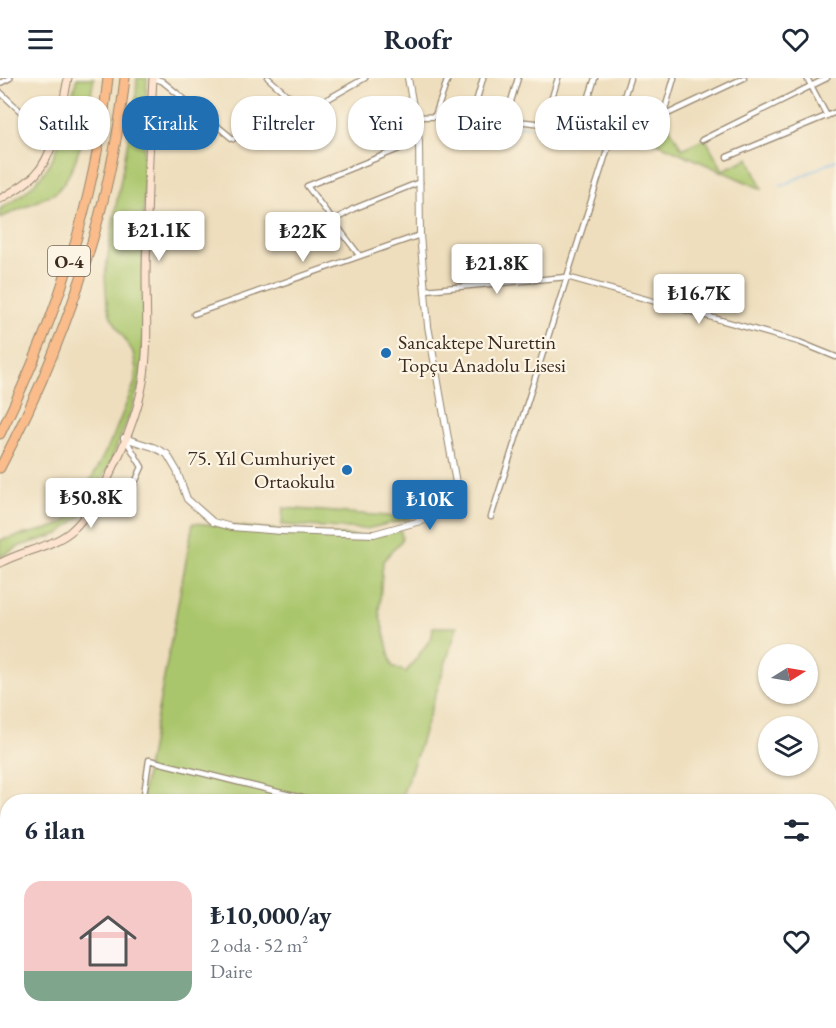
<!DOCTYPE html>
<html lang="tr">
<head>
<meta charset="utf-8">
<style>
  :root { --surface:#fff; --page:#f6f6f7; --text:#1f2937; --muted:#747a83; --accent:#1f6fb2 }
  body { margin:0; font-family:"EB Garamond",serif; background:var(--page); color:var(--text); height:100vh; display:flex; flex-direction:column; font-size:22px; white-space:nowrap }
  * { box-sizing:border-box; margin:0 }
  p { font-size:20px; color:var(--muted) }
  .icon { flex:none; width:33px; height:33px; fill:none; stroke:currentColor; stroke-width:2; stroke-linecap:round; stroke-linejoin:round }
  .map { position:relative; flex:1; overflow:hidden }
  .side { position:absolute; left:0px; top:716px; width:837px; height:236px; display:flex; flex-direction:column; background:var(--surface); border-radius:24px 24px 0 0; box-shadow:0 2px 4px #0004 }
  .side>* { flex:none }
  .guide { position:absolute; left:18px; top:18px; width:801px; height:54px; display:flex; gap:12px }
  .needle { width:39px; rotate:79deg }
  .buttons { position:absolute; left:758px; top:566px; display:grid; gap:12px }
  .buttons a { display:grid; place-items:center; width:60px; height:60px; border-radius:50%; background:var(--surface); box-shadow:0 2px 4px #0004; font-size:30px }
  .price { position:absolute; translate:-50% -51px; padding:0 14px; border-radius:6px; background:#fff; color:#222; font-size:20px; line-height:39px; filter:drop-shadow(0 2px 3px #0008) }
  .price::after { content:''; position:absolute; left:50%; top:36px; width:18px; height:14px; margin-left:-9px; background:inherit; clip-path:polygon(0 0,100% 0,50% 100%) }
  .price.selected { background:var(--accent); color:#fff }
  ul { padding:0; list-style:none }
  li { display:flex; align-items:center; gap:18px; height:150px; padding:0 24px }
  li span { display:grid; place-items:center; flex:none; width:168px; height:120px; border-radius:18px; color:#555 }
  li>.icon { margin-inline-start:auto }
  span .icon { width:72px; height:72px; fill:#fffc; stroke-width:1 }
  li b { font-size:26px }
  h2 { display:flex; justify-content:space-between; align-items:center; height:72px; padding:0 24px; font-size:26px }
  .chip { padding:0 21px; border-radius:24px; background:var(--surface); box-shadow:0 2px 4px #0004; font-size:21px; line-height:54px }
  .chip.selected { background:var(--accent); color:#fff }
  header { display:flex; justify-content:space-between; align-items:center; height:78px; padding:0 24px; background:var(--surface); font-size:27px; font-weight:700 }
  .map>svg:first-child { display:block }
  .green { fill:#aac66c; stroke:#727845; stroke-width:1.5 }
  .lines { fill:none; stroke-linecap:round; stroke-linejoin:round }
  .stream { stroke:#73b5e8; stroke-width:1.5 }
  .minor-casing { stroke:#94846e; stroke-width:7 }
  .tertiary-casing { stroke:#94846e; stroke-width:8 }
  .secondary-casing { stroke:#94846e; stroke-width:9 }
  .motorway-casing { stroke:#94846e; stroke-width:11 }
  .minor { stroke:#fff; stroke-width:4.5 }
  .tertiary { stroke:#fff; stroke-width:6 }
  .secondary { stroke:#fde4d0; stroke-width:7 }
  .motorway { stroke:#f9bc8a; stroke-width:9 }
  .poi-dot { fill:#1f6fb2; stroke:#fcf5e5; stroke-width:2 }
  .labels { text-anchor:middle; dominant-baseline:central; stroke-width:4.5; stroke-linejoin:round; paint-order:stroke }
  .shield { fill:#fcf5e5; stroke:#75675a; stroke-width:1.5 }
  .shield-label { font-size:18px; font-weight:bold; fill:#3b2a1e }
  .poi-label { font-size:20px; fill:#3b2a1e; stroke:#fcf5e5; text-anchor:start }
</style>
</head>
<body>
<header><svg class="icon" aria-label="menu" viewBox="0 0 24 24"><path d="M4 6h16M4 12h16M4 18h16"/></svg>Roofr<svg class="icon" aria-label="heart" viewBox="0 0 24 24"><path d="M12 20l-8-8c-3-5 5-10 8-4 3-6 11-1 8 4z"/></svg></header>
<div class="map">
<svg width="836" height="950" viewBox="0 0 836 950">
  <rect width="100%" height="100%" fill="#fcf5e5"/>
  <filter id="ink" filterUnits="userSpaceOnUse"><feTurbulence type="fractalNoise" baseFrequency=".0167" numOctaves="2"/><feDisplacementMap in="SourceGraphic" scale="12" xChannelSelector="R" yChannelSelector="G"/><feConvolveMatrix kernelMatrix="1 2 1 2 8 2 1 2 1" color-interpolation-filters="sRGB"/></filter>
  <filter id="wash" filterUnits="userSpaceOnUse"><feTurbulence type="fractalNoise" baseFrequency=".008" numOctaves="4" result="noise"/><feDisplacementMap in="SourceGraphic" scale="24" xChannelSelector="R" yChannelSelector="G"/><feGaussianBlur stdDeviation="1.35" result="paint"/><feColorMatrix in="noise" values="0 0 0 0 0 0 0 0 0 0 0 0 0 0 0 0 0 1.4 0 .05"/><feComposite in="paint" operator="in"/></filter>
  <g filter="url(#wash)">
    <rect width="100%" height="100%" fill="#eedebd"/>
    <path class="green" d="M77,0H94C87,35 82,90 55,115L0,140V131C60,97 60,62 77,0Z
      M137,0H147L144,74L143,272L140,303L133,328L107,392L84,435L59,456L20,468L0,479V462L48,451L62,446L74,435L113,359L135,304L136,291L133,274L111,239L107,226L105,199L111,155L136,19Z
      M666,43L682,71L705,60L723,92L749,80L762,111L639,57Z
      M283,430L413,440L366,451L282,447Z
      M193,445L365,459L401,453L402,462L383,483L379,534L392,588L406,594L432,559L433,549H457L416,679L400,723H141Z"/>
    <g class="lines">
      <path class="stream" d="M454,45L539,49L604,66
        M781,108L836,82"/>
    </g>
  </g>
  <g filter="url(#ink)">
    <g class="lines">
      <defs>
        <path id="minor" d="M153,0L162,3L233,61
          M268,0L287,17L307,29L321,25L365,0
          M807,0L827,38
          M0,5L10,0
          M0,14L52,63
          M435,38L448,0
          M472,38L483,0
          M663,38L674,0
          M415,39L472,38L579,50L595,0
          M506,40L518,0
          M544,46L558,0
          M614,51L644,47L744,0
          M702,62L827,0
          M727,79L836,34
          M333,143L353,131L420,104
          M359,177L307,108L419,63
          M425,212L567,199L799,264L836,279
          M194,236L420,157
          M97,422L129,418L142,389L126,362
          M491,439L630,0
          M143,723L149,682L314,723
          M0,764L8,765"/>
        <path id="tertiary" d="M124,360L153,369L167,376L177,393L187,421L213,444L231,449L281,453L374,456L431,440L453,425L456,415V405L428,248L420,157L419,63L408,0"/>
        <path id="secondary" d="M0,121C12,114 25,107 35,97C56,75 62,29 68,0
          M0,485C22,473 51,469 70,454C102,427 136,345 143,304C149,269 146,231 146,195C147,130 149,65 153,0"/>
        <path id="motorway" d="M0,356C55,245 95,123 108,0
          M0,390C63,269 110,136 125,0"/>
      </defs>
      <use href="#minor" class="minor-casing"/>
      <use href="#tertiary" class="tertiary-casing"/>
      <use href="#secondary" class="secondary-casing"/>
      <use href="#motorway" class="motorway-casing"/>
      <use href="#minor" class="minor"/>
      <use href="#tertiary" class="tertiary"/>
      <use href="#secondary" class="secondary"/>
      <use href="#motorway" class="motorway"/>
    </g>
  </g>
  <g class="poi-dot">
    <circle cx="386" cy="275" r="6"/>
    <circle cx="347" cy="392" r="6"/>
  </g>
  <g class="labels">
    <rect class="shield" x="48" y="168" width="42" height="30" rx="4.5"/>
    <g class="shield-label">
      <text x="69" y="183">O-4</text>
    </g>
    <g class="poi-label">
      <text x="398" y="264">Sancaktepe Nurettin<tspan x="398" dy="23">Topçu Anadolu Lisesi</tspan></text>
      <text x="335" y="380" text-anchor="end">75. Yıl Cumhuriyet<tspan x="335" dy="23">Ortaokulu</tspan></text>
    </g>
  </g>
</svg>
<div class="buttons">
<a><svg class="needle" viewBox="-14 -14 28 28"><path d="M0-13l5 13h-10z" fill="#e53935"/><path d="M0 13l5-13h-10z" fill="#747a83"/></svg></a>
<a><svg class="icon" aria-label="layers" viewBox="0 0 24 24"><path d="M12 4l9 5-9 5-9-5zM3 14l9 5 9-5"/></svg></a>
</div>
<b class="price" style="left:159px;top:184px">₺21.1K</b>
<b class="price" style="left:303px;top:185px">₺22K</b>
<b class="price" style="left:497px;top:217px">₺21.8K</b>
<b class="price" style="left:699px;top:247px">₺16.7K</b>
<b class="price" style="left:91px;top:451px">₺50.8K</b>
<b class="price selected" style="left:430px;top:453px">₺10K</b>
<div class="guide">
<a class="chip">Satılık</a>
<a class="chip selected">Kiralık</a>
<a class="chip">Filtreler</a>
<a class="chip">Yeni</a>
<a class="chip">Daire</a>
<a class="chip">Müstakil ev</a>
</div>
<section class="side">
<h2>6 ilan<svg class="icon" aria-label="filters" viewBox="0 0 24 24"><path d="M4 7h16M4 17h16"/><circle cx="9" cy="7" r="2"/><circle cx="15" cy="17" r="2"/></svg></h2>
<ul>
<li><span style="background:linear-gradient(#f6c9c9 75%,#7fa58c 0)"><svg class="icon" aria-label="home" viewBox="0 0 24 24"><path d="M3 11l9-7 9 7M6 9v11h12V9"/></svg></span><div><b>₺10,000/ay</b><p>2 oda · 52 m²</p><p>Daire</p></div><svg class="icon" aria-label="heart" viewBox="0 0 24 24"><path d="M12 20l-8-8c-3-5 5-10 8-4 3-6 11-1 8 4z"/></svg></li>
</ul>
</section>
</div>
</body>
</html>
